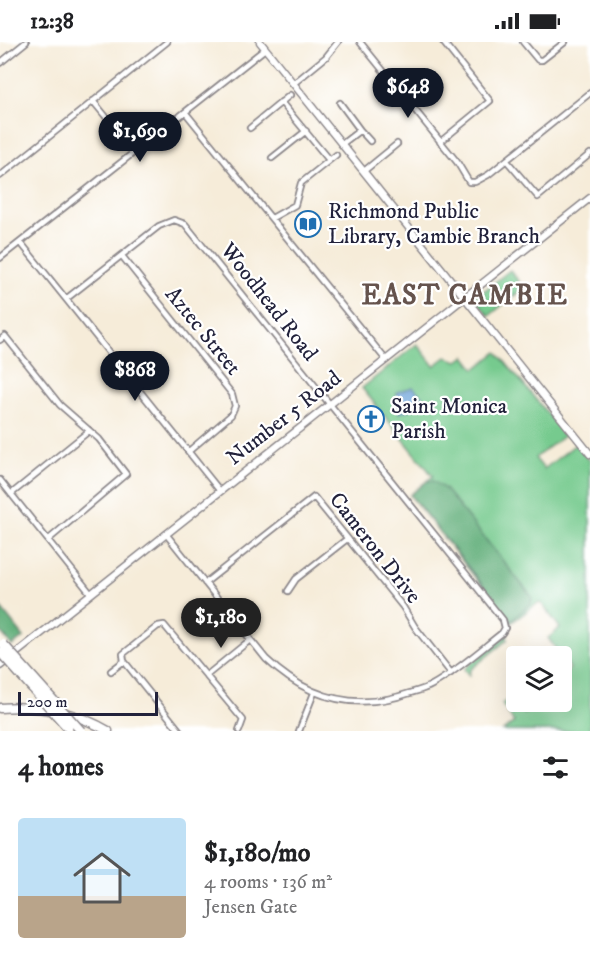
<!DOCTYPE html>
<html lang="en">
<head>
<meta charset="utf-8">
<style>
  :root { --surface:#fff; --page:#f6f6f6; --text:#202124; --muted:#757577; --line:#e0e0e0; --accent:#111827 }
  body { margin:0; font-family:"IM FELL DW Pica",serif; background:var(--page); color:var(--text); height:100vh; display:flex; flex-direction:column; font-size:22px; white-space:nowrap }
  * { box-sizing:border-box; margin:0 }
  p { font-size:20px; color:var(--muted) }
  .icon { flex:none; width:33px; height:33px; fill:none; stroke:currentColor; stroke-width:2; stroke-linecap:round; stroke-linejoin:round }
  .map { position:relative; height:689px; overflow:hidden }
  .sheet { display:flex; flex-direction:column; background:var(--surface); flex:1 }
  .sheet>* { flex:none }
  .buttons { position:absolute; left:506px; top:604px; display:grid; gap:12px }
  .buttons a { display:grid; place-items:center; width:66px; height:66px; border-radius:6px; background:var(--surface); box-shadow:0 6px 24px #0002; font-size:30px }
  .scale { position:absolute; left:18px; bottom:15px; width:140px; box-sizing:border-box; padding-left:6px; border:3px solid #22223b; border-top:0; font-size:16px; line-height:21px; white-space:nowrap; color:#22223b; -webkit-text-stroke:4px #fff; paint-order:stroke }
  .price { position:absolute; translate:-50% -51px; padding:0 14px; border-radius:21px; background:var(--accent); color:#fff; font-size:20px; line-height:39px; filter:drop-shadow(0 2px 3px #0008) }
  .price::after { content:''; position:absolute; left:50%; top:36px; width:18px; height:14px; margin-left:-9px; background:inherit; clip-path:polygon(0 0,100% 0,50% 100%) }
  .price.current { background:#222; color:#fff }
  ul { padding:0; list-style:none }
  li { display:flex; align-items:center; gap:18px; height:150px; padding:0 18px }
  li+li { border-top:2px solid var(--line) }
  li span { display:grid; place-items:center; flex:none; width:168px; height:120px; border-radius:6px; color:#555 }
  li>.icon { margin-inline-start:auto }
  span .icon { width:72px; height:72px; fill:#fffc; stroke-width:1 }
  li b { font-size:26px }
  h2 { display:flex; justify-content:space-between; align-items:center; height:72px; padding:0 18px; font-size:26px }
  .status { display:flex; justify-content:space-between; align-items:center; height:42px; padding:0 30px; background:var(--surface); direction:ltr }
  .status svg { height:16px; fill:currentColor }
  .map>svg:first-child { display:block }
  .green { fill:#76ca8e; stroke:#4c7664; stroke-width:1.5 }
  .forest { fill:#60ae79; stroke:#41685a; stroke-width:1.5 }
  .water { fill:#6ba2d9; stroke:#46628a; stroke-width:1.5 }
  .lines { fill:none; stroke-linecap:round; stroke-linejoin:round }
  .street-casing { stroke:#8c878a; stroke-width:8 }
  .secondary-casing { stroke:#8c878a; stroke-width:9 }
  .highway-casing { stroke:#8c878a; stroke-width:11 }
  .street { stroke:#fff; stroke-width:4.5 }
  .secondary { stroke:#fff; stroke-width:6 }
  .highway { stroke:#fff; stroke-width:8 }
  .highway-bridge-casing { stroke:#8c878a; stroke-width:11; stroke-linecap:butt }
  .highway-bridge { stroke:#fff; stroke-width:8 }
  .labels { text-anchor:middle; dominant-baseline:central; stroke-width:4.5; stroke-linejoin:round; paint-order:stroke }
  .poi-label { font-size:22px; fill:#22223b; stroke:#fff; text-anchor:start }
  .street-label { font-size:22px; fill:#22223b; stroke:#fff }
  .district-label { font-size:28px; font-weight:bold; letter-spacing:1.5px; fill:#65534d; stroke:#fff }
</style>
</head>
<body>
<div class="status"><b>12:38</b><svg viewBox="0 0 49 12"><path d="M0 12V9h3v3zM5 12V6h3v6zM10 12V3h3v9zM15 12V0h3v12zM26 1h20v11H26zM47 4h2v5h-2z"/></svg></div>
<div class="map">
<svg width="590" height="689" viewBox="0 0 590 689">
  <rect width="100%" height="100%" fill="#fff"/>
  <filter id="ink" filterUnits="userSpaceOnUse"><feTurbulence type="fractalNoise" baseFrequency=".0167" numOctaves="2"/><feDisplacementMap in="SourceGraphic" scale="12" xChannelSelector="R" yChannelSelector="G"/><feConvolveMatrix kernelMatrix="1 2 1 2 8 2 1 2 1" color-interpolation-filters="sRGB"/></filter>
  <filter id="wash" filterUnits="userSpaceOnUse"><feTurbulence type="fractalNoise" baseFrequency=".008" numOctaves="4" result="noise"/><feDisplacementMap in="SourceGraphic" scale="24" xChannelSelector="R" yChannelSelector="G"/><feGaussianBlur stdDeviation="1.35" result="paint"/><feColorMatrix in="noise" values="0 0 0 0 0 0 0 0 0 0 0 0 0 0 0 0 0 1.4 0 .05"/><feComposite in="paint" operator="in"/></filter>
  <g filter="url(#wash)">
    <rect width="100%" height="100%" fill="#f6ecd9"/>
    <path class="green" d="M510,228L524,246L489,274L476,258V255Z
      M417,302L434,324L446,315L458,319L465,314L475,327L497,310L565,393L535,416L544,427L576,402L590,419V689H503L514,680L502,662L514,653L516,660H519L526,668L523,670L524,672L539,660H561V639L570,626L548,596L560,586L542,562L538,561L511,581L410,453L433,434L362,346Z
      M507,592V598L470,628L469,633L464,627Z"/>
    <path class="forest" d="M427,439H433L445,447L532,555L531,562L511,578L410,453Z
      M0,565L24,595L12,604L0,589Z"/>
    <path class="water" d="M413,345L423,355L417,365L399,371L397,350Z"/>
  </g>
  <g filter="url(#ink)">
    <g class="lines">
      <defs>
        <path id="street" d="M360,0L457,120L469,140H475L488,133L590,51
          M523,0L538,18H542L565,0
          M0,21L26,0
          M293,42L326,15L338,0
          M93,59L135,110
          M281,60L329,118
          M340,61L360,88L342,102
          M185,70L386,318
          M250,86L290,53
          M360,88L370,99
          M440,100L490,59L443,0
          M272,116L306,89
          M507,119L538,155L590,112
          M364,129L397,102
          M0,134L167,0
          M272,176L295,163L301,141L336,113
          M21,201L220,449
          M122,214L232,352L235,364L231,373L189,409
          M0,216L265,7
          M66,257L159,184L174,178L185,182L463,528L503,578L505,586L502,591C479,609 457,629 432,643C425,647 417,649 410,651C355,670 307,656 266,617L166,492
          M0,298L5,294L60,363L99,397L126,432L48,498
          M0,438L91,552
          M11,452L89,389
          M205,541L314,455L403,565L415,585L451,631
          M288,549L296,537L347,497
          M124,619L123,612L158,584L164,583L243,678L239,689
          M124,619L180,689
          M111,629L124,619
          M207,633L250,598
          M299,689L314,651"/>
        <path id="secondary" d="M260,0L590,412
          M0,624L590,156"/>
        <path id="highway" d="M0,666C39,663 74,669 108,689"/>
      </defs>
      <use href="#street" class="street-casing"/>
      <use href="#secondary" class="secondary-casing"/>
      <use href="#highway" class="highway-casing"/>
      <use href="#street" class="street"/>
      <use href="#secondary" class="secondary"/>
      <use href="#highway" class="highway"/>
      <defs>
        <path id="highway-bridge" d="M3,602L81,689
          M0,610L68,686"/>
      </defs>
      <use href="#highway-bridge" class="highway-bridge-casing"/>
      <use href="#highway-bridge" class="highway-bridge"/>
    </g>
  </g>
  <defs>
    <symbol id="library-ring" viewBox="-11 -11 22 22"><circle r="9.5" fill="#fff" stroke="#1f6fb2" stroke-width="1.5"/><path d="M-6-4Q-3-5.5-.7-3.5V5Q-3 3-6 4ZM6-4Q3-5.5 .7-3.5V5Q3 3 6 4Z" fill="#1f6fb2"/></symbol>
    <symbol id="church-ring" viewBox="-11 -11 22 22"><circle r="9.5" fill="#fff" stroke="#1f6fb2" stroke-width="1.5"/><path d="M-1.2-6h2.4v3.5h3.3v2.4h-3.3V6h-2.4V-.1h-3.3v-2.4h3.3Z" fill="#1f6fb2"/></symbol>
  </defs>
  <g fill-rule="evenodd">
    <use href="#library-ring" x="293" y="167" width="30" height="30"/>
    <use href="#church-ring" x="356" y="362" width="30" height="30"/>
  </g>
  <g class="labels">
    <g class="poi-label">
      <text x="328" y="169">Richmond Public<tspan x="328" dy="25">Library, Cambie Branch</tspan></text>
      <text x="391" y="364">Saint Monica<tspan x="391" dy="25">Parish</tspan></text>
    </g>
    <g class="street-label">
      <text transform="translate(269 260) rotate(52)">Woodhead Road</text>
      <text transform="translate(203 289) rotate(51)">Aztec Street</text>
      <text transform="translate(284 376) rotate(-38)">Number 5 Road</text>
      <text transform="translate(375 506) rotate(52)">Cameron Drive</text>
    </g>
    <g class="district-label">
      <text x="465" y="253">EAST CAMBIE</text>
    </g>
  </g>
</svg>
<div class="buttons">
<a><svg class="icon" aria-label="layers" viewBox="0 0 24 24"><path d="M12 4l9 5-9 5-9-5zM3 14l9 5 9-5"/></svg></a>
</div>
<div class="scale">200 m</div>
<b class="price" style="left:408px;top:77px">$648</b>
<b class="price" style="left:140px;top:121px">$1,690</b>
<b class="price" style="left:135px;top:360px">$868</b>
<b class="price current" style="left:221px;top:607px">$1,180</b>
</div>
<section class="sheet">
<h2>4 homes<svg class="icon" aria-label="filters" viewBox="0 0 24 24"><path d="M4 7h16M4 17h16"/><circle cx="9" cy="7" r="2"/><circle cx="15" cy="17" r="2"/></svg></h2>
<ul>
<li><span style="background:linear-gradient(#bfe0f5 65%,#b9a48a 0)"><svg class="icon" aria-label="home" viewBox="0 0 24 24"><path d="M3 11l9-7 9 7M6 9v11h12V9"/></svg></span><div><b>$1,180/mo</b><p>4 rooms · 136 m²</p><p>Jensen Gate</p></div></li>
</ul>
</section>
</body>
</html>
